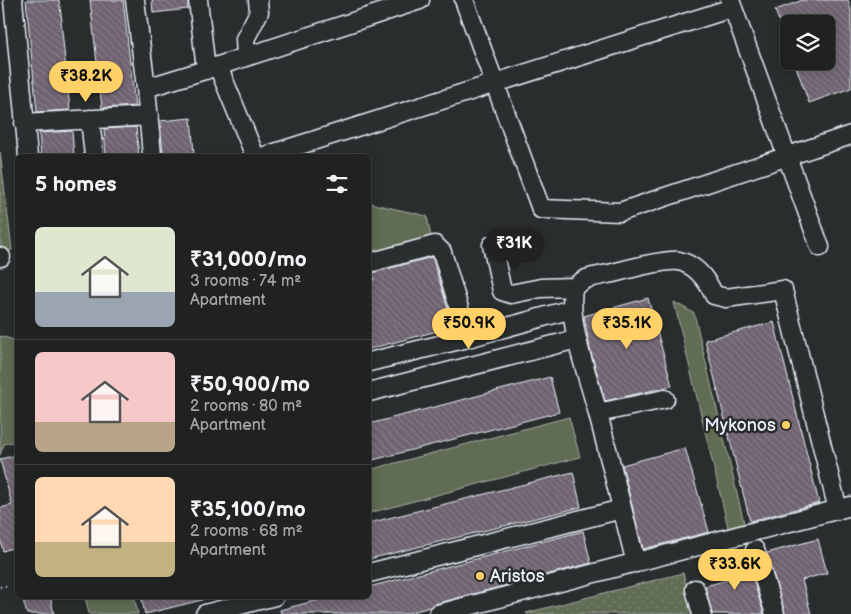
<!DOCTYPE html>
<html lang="en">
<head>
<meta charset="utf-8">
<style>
  :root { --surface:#202222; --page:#2d2f2f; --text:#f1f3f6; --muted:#a2a4a5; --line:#3d3f40; --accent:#ffd166 }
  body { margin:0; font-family:"Balsamiq Sans",sans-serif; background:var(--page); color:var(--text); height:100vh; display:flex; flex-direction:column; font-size:19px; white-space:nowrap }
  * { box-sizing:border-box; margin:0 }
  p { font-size:16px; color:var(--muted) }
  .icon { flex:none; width:28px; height:28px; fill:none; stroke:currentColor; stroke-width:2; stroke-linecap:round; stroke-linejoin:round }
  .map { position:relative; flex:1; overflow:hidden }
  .panel { position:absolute; left:15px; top:154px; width:356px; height:445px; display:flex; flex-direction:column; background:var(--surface); border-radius:8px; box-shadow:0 2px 12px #0003,0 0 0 1px var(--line) }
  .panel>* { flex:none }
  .controls { position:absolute; left:780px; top:15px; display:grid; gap:10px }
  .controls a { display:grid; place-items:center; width:55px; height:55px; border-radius:8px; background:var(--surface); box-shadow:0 2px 12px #0003,0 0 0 1px var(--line); font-size:25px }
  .price { position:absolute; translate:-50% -42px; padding:0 11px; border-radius:18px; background:var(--accent); color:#111; font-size:16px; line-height:32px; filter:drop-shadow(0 1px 2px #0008) }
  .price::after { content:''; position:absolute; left:50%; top:30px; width:15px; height:11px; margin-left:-8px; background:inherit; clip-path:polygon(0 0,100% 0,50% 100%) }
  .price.on { background:#222; color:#fff }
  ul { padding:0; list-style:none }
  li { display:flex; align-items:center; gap:15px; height:125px; padding:0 20px }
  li+li { border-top:1px solid var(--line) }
  li span { display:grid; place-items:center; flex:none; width:140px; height:100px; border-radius:8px; color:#555 }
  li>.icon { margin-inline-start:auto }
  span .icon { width:60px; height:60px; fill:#fffc; stroke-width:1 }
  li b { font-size:21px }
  h2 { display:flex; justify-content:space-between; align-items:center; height:60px; padding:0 20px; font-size:21px }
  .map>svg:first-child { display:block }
  .grass { fill:url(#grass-dots); stroke:#a4aea6 }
  .park { fill:#616c53; stroke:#a4aea6 }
  .building { fill:url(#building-back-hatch); stroke:#e8f1f8 }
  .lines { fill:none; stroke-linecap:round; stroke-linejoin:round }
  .minor-casing { stroke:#e8f1f8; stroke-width:21 }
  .path { stroke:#e8f1f8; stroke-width:2.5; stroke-dasharray:1 4; stroke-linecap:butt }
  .minor { stroke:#2a2d2e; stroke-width:18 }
  .poi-dot { fill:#ffd166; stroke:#2a2d2e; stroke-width:2 }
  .labels { text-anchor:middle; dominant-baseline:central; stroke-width:5; stroke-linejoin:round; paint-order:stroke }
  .poi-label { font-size:18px; fill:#e8f1f8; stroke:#2a2d2e; text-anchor:end }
</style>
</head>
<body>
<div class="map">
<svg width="851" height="614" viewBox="0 0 851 614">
  <defs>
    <pattern id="grass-dots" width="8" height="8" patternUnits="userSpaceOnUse" patternTransform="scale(1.25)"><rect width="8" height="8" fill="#616c53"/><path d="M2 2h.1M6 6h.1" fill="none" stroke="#78816c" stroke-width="1.8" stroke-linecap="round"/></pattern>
    <pattern id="building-back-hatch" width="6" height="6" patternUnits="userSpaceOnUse" patternTransform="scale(1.25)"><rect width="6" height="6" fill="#706371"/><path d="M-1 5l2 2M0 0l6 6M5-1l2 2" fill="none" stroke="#847a86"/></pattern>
  </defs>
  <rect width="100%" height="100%" fill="#2a2d2e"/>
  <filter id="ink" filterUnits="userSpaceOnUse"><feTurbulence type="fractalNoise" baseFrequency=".02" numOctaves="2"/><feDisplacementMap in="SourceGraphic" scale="10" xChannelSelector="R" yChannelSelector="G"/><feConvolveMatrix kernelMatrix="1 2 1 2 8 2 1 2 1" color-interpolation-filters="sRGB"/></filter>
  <g filter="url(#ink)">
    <path class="grass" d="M0,152L12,250L0,252Z
      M683,573L694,614H527L526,613Z"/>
    <path class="park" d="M369,203L427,216L431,237L369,253Z
      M674,302L694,313L745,527L729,531Z
      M0,336L18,341L17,441L4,444L0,455Z
      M569,417L580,457L369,513V470Z
      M85,596H134L138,614H89Z"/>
    <path class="building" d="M26,0H59L62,21H61L70,110L37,112Z
      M90,0H123L135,106L102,108Z
      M152,0H188V9L153,13Z
      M803,0H848L851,10V88L809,103L794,61H826V24H780L775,10Z
      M191,118L194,153L163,155L160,121Z
      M136,127L139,156H106L104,129Z
      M72,131L74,156H41L39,133Z
      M432,257L454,328L442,332L441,330L369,349V282L374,280L372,273Z
      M648,298L672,386L605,401L590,349L584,316Z
      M774,322L819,503L750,521L705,340Z
      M550,377L559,412L369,461V424Z
      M685,448L709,532L643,549L622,465Z
      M18,455V546L3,551L0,540V508L12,505L0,459Z
      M573,472L581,507L369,559V523Z
      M583,531L591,563L435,604L430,607L405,614H281L280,610L333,596H369V587Z
      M818,539L827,573L802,580L811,614H785L767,553Z
      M746,557L764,614H712L705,586L727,580L723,564Z
      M22,596H50L54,614H27Z
      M141,596H202V600L145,614Z"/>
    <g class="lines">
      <defs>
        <path id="minor" d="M13,0L28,156
          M135,0L146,88L152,156
          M198,0L206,70
          M464,0L541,209L620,212L851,135
          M730,0L820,247
          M246,57L245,39L259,12L258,0
          M218,66L255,156
          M146,88L218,66L420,0
          M90,119L94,156
          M24,123L149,116
          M265,156L732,8
          M492,245L502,291L511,294L541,288L573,287
          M0,257H1
          M369,263L435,245L442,252L468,338L572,309
          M369,362L468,338
          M369,392L577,339
          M598,413L665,399
          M755,550L775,614
          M636,563C623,513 611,463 598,414C588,373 568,330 573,287C578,284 582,281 586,279C595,276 604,275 613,273C628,269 665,259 679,261C696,265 707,280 714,295L726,298L783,290L838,510
          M369,573L622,509
          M695,589L702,614
          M205,614L275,596
          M438,614L851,506"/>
      </defs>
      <use href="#minor" class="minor-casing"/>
      <path class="path" d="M0,587L6,586"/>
      <use href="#minor" class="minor"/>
    </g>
  </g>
  <g class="poi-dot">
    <circle cx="786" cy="425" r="5"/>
    <circle cx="480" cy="576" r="5"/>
  </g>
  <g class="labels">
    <g class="poi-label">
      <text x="776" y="425">Mykonos</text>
      <text x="490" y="576" text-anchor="start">Aristos</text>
    </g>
  </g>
</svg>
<div class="controls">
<a><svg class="icon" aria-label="layers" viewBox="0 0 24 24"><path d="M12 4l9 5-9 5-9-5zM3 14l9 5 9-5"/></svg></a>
</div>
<b class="price" style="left:86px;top:103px">₹38.2K</b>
<b class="price on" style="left:514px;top:270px">₹31K</b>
<b class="price" style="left:469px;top:350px">₹50.9K</b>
<b class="price" style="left:627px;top:350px">₹35.1K</b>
<b class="price" style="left:735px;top:591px">₹33.6K</b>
<section class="panel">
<h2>5 homes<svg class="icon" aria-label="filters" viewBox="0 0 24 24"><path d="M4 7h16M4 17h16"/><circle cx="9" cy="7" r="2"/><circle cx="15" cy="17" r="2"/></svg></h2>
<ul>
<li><span style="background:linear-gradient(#dfe7d0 65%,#9aa5b1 0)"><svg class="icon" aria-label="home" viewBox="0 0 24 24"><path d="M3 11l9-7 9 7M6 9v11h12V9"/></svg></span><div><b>₹31,000/mo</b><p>3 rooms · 74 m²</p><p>Apartment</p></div></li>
<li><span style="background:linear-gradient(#f6c9c9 70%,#b9a48a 0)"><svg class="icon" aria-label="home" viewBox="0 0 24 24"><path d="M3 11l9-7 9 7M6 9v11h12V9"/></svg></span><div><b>₹50,900/mo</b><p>2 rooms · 80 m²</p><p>Apartment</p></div></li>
<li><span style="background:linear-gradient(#ffd9b3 65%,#c2b280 0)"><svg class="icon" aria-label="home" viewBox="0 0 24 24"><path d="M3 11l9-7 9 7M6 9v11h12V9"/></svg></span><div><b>₹35,100/mo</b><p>2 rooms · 68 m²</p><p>Apartment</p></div></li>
</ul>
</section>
</div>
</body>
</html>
